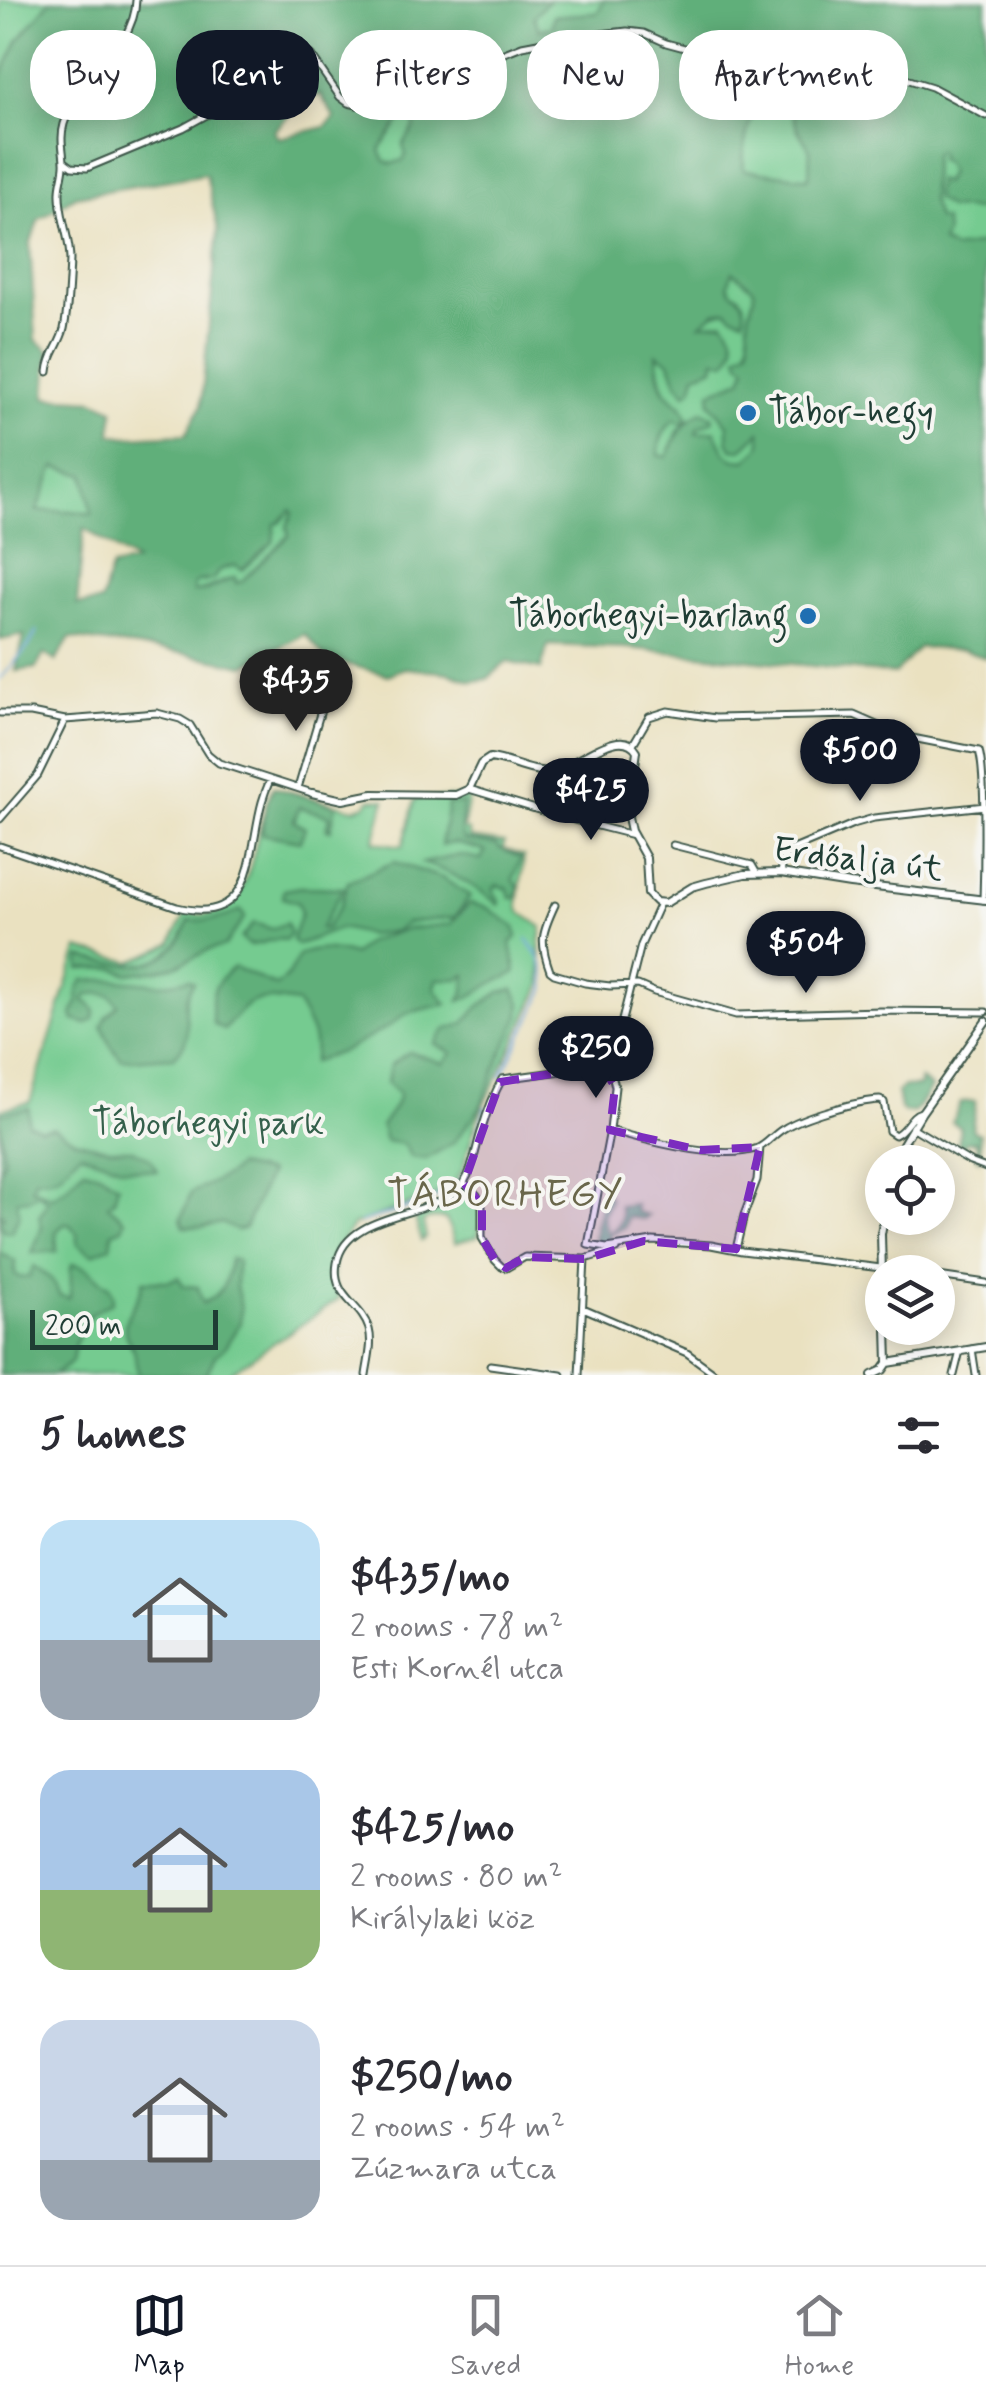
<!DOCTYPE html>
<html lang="en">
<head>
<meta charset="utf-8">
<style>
  :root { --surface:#fff; --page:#f7f7f7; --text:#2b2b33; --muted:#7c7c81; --line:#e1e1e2; --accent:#111827 }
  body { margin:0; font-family:Mynerve,sans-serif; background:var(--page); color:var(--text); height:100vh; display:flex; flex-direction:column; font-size:38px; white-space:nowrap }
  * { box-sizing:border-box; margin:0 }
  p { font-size:32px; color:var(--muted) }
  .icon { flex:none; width:55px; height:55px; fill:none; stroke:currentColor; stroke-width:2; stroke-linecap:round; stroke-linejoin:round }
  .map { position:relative; height:1375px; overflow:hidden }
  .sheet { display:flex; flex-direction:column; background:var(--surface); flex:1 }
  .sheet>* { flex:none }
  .guide { position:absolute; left:30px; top:30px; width:928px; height:90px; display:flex; gap:20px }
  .tools { position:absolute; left:865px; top:1145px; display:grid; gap:20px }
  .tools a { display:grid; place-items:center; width:90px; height:90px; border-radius:50%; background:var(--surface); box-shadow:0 5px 25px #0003; font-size:50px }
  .scale { position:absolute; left:30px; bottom:25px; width:188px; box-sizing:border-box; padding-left:10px; border:5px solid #1f3d34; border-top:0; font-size:28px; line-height:35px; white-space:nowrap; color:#1f3d34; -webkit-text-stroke:8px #f6f6f2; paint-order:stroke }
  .price { position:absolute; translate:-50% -85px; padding:0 22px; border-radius:35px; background:var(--accent); color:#fff; font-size:32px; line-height:65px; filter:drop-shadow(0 2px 5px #0008) }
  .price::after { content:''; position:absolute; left:50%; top:60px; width:30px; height:22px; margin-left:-15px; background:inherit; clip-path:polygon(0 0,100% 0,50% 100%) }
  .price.current { background:#222; color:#fff }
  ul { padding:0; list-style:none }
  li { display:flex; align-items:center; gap:30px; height:250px; padding:0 40px }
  li span { display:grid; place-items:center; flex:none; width:280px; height:200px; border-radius:30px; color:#555 }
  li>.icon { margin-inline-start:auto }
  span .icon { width:120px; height:120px; fill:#fffc; stroke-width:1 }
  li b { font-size:42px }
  h2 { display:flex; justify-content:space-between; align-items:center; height:120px; padding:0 40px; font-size:42px }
  .chip { padding:0 35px; border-radius:40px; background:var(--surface); box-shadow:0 5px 25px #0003; font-size:35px; line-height:90px }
  .chip.current { background:var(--accent); color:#fff }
  .dock { display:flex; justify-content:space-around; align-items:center; height:140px; border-top:2px solid var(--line); background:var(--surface); font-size:28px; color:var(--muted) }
  .dock a { display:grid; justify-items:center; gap:5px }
  .dock .current { color:var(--accent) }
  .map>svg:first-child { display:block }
  .green { fill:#75cb90; stroke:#4a8462; stroke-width:2.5 }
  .forest { fill:#60af7a; stroke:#407657; stroke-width:2.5; fill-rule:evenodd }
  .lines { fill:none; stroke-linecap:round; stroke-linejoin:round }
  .stream { stroke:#67a4d9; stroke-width:2.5 }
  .minor-casing { stroke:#3d5649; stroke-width:9 }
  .tertiary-casing { stroke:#3d5649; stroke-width:10 }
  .minor { stroke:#fff; stroke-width:5 }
  .tertiary { stroke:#fff; stroke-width:6 }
  .marked { fill:#7b2cbf; fill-opacity:0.2; stroke:#7b2cbf; stroke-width:8; stroke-dasharray:20 12; stroke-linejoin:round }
  .poi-dot { fill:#1f6fb2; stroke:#f6f6f2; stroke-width:4 }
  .labels { text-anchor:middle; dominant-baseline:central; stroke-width:8; stroke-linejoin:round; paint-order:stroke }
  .poi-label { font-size:35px; fill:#1f3d34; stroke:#f6f6f2; text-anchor:start }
  .street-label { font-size:35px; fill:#1f3d34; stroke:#f6f6f2 }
  .park-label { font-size:35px; fill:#34604b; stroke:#f6f6f2 }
  .neighbourhood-label { font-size:38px; letter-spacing:2.5px; fill:#6a674b; stroke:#f6f6f2 }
</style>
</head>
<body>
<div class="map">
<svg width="986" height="1375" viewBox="0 0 986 1375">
  <rect width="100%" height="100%" fill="#f6f6f2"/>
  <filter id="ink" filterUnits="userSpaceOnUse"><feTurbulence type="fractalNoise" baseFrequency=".01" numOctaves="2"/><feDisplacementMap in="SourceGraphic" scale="20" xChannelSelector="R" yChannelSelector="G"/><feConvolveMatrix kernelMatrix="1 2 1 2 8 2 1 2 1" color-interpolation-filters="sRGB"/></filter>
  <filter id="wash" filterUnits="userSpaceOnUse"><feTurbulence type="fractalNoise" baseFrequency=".0048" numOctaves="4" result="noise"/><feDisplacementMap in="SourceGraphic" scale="40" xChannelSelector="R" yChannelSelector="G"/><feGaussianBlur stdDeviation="2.25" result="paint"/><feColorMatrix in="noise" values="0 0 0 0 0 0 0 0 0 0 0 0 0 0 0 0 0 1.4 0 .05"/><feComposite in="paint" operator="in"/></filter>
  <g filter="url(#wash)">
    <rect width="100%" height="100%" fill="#eae1c0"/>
    <path class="green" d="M0,0H51L18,41L0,79Z
      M549,0H604L598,13L554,16L552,28L538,30L534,16Z
      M828,70L838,71L824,101L800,92L798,130L810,150L809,178L744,170C740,138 753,106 771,81Z
      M409,92L424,105L410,136L403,144L406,155L403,160L392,164L385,161L380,151L395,116L402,110L397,97Z
      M936,151L941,152L949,172L943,183L938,181L949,208L986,210V243L954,249L942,242L931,200L933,155Z
      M732,271L754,288C755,299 751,304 749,313C745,337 757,336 740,362L747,366L742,379L711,392L710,402L729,425L728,441L741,450L760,431C764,449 759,450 746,460L730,459L710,433L696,434L697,428L711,421L691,418L678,431L667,458L659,455C658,434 672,422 682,405C660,395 660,375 657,353L671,362L694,383L696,374L714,367L716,322L701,325C711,310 728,310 745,308L740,296L731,291L728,284Z
      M55,467L85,475L93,514L71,511H37Z
      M290,509L293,513L287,526L289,535L242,581L236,583L230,579L194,593L193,586L198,581L205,582L217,571L235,565L243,570L273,542L275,523L285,517Z
      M273,787L354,809L366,805L371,799L385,800L374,842L403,846L415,799L469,797L463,829L469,831V838L504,843L503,849L524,856L518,904L520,912L542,927L540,942L542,984L477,1119L462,1171L455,1182L443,1192L354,1225L336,1249L333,1259L332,1281L339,1299L226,1375H0V1110L30,1102L78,949L132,962L171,944L186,913C238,925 248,879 257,840C261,822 266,805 273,787Z
      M468,1191C482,1203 483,1218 478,1236L455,1243L446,1219C438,1218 429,1217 423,1222L426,1237L421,1241L415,1217L441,1207Z"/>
    <path class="forest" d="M51,0H549L534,16L539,30L552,27L554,16L597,13L604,0H986V210L948,208L935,198L937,180L944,183L949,172L945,162L939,160L940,153L937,151L933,155L931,200L937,219L944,220L946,232L942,243L954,249L986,243V658L963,650L919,647L895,674L628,648L548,645L541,669L507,662L487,679L472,681L449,673L405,668L388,675L326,659L305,634L244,666L181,653L70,638L56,661L44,654L36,668L16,671L24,635L0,640V79L18,41ZM829,70L837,72L824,100L800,92L790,109L798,130L810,150L809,178L744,170C741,149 753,95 771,82C776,78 788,77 795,75L807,83L827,78ZM409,93C410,104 415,104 424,106L422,113L417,114L414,128L403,145L406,155L403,160L392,164L385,161L380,151C385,139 394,132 400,121L395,116L406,108L405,102L398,97ZM320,94L335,118L325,127L278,138L274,131L301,103ZM206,174L218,230L201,406L186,434L127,437L111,434L114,409L94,400L46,397L49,350L36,340L30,245L38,220L75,196ZM733,272L754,289C755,301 748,310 748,323C748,332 751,338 749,348L738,355L740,362L747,367L742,379L711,392L710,402L728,425V441L732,449L741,450L760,432C764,447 757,451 746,460C724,461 723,448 715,431L696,433L698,428L711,421L713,417L702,411C681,424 677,436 667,457L659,455C658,441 663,430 674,420L682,424L687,419C685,402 670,402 663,387C658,378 658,365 657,354L670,362L677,383L686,393L692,389L696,374L714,367L715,359L725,362C739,347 736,336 724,321L701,324L715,312L727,310L732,315L744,319C746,305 743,298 731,291L728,284ZM55,467L85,475L92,514L71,511H37ZM291,510L293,513L287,526L289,536L242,581L236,583L235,577L204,591L194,592L193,586L197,581L213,580C218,569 223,568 235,565L242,570L273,542L275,524L280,522ZM84,528L135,562L112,567C106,579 106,590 101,602L77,605Z
      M273,787L336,805L331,830L327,829L330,816L299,807L294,821L305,828L300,841L262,834L265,807Z
      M463,803L461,831L463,840L497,845L499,848L521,858L513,879L519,888L516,898H510L508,889L497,885L493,890L500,902L499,905C477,887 450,872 423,863L460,855L481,859L485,851L455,843L441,845L448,804Z
      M394,862L442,878L470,896L455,917L407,923L395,931L370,935L341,928L297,945L292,940L301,913L298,903L283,898L284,890L301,887L343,888L321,928H326L340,906L348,882Z
      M470,903L488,908L515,927L517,937L511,943L516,972C508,978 499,979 491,984C480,991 472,996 460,1001L464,992L466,975L458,979H437L435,989L447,1004L407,1013L388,1027L346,1050L313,1062C319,1038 308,1024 297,1003C252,997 253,995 224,1030L213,1023C210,994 211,985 234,967L276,986L288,976L299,955C317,947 334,949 353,955L367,942L406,929L450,924Z
      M240,910L245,917L225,946L209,950L178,965L159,970L128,974L114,968L80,969V957C128,967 170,976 189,920C209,921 222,920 240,910Z
      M254,923L272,929L286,923L290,933L286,940C270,937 264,945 248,945L241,938Z
      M189,979L194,982C177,1007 192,1022 185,1042C183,1048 178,1052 174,1057C156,1057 139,1061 121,1059L111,1046L102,1026L107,1016L118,1005L110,995L99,993L86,996L84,1001L90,1004L95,1011L94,1019L86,1024L74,1020L72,1014L79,1000L77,997L79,987L84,980H116L160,984Z
      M514,989L521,1003L520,1016L499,1060L480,1108L454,1142L426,1159L411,1157L403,1144L385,1141L381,1126L395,1106L399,1094L387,1083L390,1065L409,1052L443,1063L452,1053L435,1044L445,1030L463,1024L480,1006L500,992Z
      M920,1079L931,1088L915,1112L905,1113L900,1109L897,1092L904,1087L920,1086Z
      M975,1101C977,1111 971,1120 973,1131L980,1134V1159L977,1158L976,1141L965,1142L964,1151H962V1146L958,1143L960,1127L952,1122L961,1102Z
      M29,1108L28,1123L41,1129L53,1127L75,1140L93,1145L112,1149H131L150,1158L157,1171L123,1168L81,1153C59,1169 67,1180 36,1178L32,1188L52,1197L66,1188L84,1169L99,1173L118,1185L114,1200L108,1205L125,1220L122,1228L112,1232L111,1246L93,1254L78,1244L77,1234L70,1225L64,1224L56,1232L57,1251L32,1253L42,1227L39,1217L48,1202L39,1193L29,1199L17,1200L19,1215L12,1232L5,1231L0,1223L4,1216L0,1212V1171L4,1159L0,1117L2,1113Z
      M237,1166L269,1173L245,1228L237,1231L222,1223L204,1227H184L181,1219L191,1193L229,1174Z
      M607,1193L610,1200L603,1216L607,1231L609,1233C620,1226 623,1219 619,1206L635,1204L636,1212L648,1215L643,1219L627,1217L625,1227L612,1233L607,1245L597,1243L594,1238L602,1194Z
      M0,1253L15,1261V1274L21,1278L29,1277L34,1266C47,1274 55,1280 59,1295L69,1298C74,1287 68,1276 72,1264C93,1266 92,1278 109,1286L113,1296L112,1302L91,1314L75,1343L72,1362L54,1375H0Z
      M230,1259L237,1260L236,1286L241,1308L240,1323L225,1347L215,1356L206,1375H140C134,1366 137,1361 134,1351C132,1346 128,1341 126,1336C120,1313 141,1304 143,1281H169L178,1277L184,1286L198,1287L203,1303C224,1294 227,1280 230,1259Z"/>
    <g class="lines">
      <path class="stream" d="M0,679L28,647L37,631
        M501,1077L545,989C546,968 540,955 527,939
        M360,1223C389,1213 451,1201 465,1174C476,1153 477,1128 487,1107"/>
    </g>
  </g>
  <g filter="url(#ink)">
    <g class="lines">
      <defs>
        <path id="minor" d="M64,161L72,167L87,168L183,128L223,106L293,49H303L311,55L340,97L348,103L362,106L404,93L522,46L564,38L627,31L644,33L666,43L692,50L890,74L932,87L986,116
          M48,372C49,355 60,345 64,329C68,310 69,280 70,260C70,237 59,215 60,192C60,182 65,171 64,161C63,147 60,138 64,124C78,79 135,49 136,0
          M0,713H31L65,720L157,713L180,719L190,725L208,754L219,763L312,793
          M633,744L649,717L668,711L715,718L854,715L902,736L979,751C986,772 984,870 983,900
          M298,788L327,690
          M469,789L552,814
          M558,816L633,835
          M0,819L38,775L65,720
          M673,845L752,865L756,872
          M0,846L177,907C256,927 248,852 262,802C264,795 267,787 270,780
          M781,873L784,857L789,851L853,824L874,818L985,806
          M555,905C542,933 539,941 550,971L554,974L585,983L610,986L638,985L654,992L736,1015L881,1011L986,1012
          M607,1063L611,1069L615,1087L610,1130L588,1245L607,1248L653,1241L711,1245L742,1251L881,1268
          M607,1063L614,1052L641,945L660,903
          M912,1127L970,1162L986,1168
          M610,1130C647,1141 722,1162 758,1148C767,1144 774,1134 783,1129C803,1116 857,1101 880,1100L884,1102L889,1131L895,1135C907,1130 909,1115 921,1112
          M464,1183L477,1195L482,1206V1238L495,1260L502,1267L506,1268L525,1257L585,1259L617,1249
          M736,1249L744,1215L757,1180L760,1147
          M938,1276L986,1283
          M583,1308L687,1353L717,1375
          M972,1349L976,1375
          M490,1365L561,1375
          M366,1375C368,1360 373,1344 369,1329C361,1303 331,1297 337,1263C345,1216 416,1217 450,1196C473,1183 474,1151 482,1129C487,1112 494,1094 502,1079L600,1066L607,1063
          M579,1375L585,1259
          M954,1375L960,1351"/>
        <path id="tertiary" d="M312,793L343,800L373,794L456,795L469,789L481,764L490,758C510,760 531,774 552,771C576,767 621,723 637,751L628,817L631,831L646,858L648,894L656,902L666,903L692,887L706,883L745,874L781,873L850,884L986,900
          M892,1162L922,1112L986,1021
          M882,1273L881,1234L884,1218
          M887,1328L888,1363
          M872,1375L883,1370L888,1363L986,1347"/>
      </defs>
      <use href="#minor" class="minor-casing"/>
      <use href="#tertiary" class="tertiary-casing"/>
      <use href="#minor" class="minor"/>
      <use href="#tertiary" class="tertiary"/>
    </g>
  </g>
  <path class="marked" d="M602,1066L615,1087L610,1130L700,1150L760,1147L736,1249L644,1241L585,1259L525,1257L506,1268L495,1260L482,1238V1206L464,1183L500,1082Z"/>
  <g class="poi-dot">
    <circle cx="748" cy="413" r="10"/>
    <circle cx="808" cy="616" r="10"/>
  </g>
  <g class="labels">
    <g class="poi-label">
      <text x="768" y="413">Tábor-hegy</text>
      <text x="788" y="616" text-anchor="end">Táborhegyi-barlang</text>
    </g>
    <g class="street-label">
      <text transform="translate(858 860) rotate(7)">Erdőalja út</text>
    </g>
    <g class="park-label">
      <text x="208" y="1124">Táborhegyi park</text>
    </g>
    <g class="neighbourhood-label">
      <text x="506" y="1195">TÁBORHEGY</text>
    </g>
  </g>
</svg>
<div class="tools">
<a><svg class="icon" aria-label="locate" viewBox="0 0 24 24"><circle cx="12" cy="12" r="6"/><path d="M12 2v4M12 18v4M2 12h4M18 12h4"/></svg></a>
<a><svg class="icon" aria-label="layers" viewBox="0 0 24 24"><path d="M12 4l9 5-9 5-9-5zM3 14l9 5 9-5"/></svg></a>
</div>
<div class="scale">200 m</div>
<b class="price current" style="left:296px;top:734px">$435</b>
<b class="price" style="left:860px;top:804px">$500</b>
<b class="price" style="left:591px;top:843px">$425</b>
<b class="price" style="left:806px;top:996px">$504</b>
<b class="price" style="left:596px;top:1101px">$250</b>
<div class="guide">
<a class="chip">Buy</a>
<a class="chip current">Rent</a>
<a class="chip">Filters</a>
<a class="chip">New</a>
<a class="chip">Apartment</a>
</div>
</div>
<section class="sheet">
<h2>5 homes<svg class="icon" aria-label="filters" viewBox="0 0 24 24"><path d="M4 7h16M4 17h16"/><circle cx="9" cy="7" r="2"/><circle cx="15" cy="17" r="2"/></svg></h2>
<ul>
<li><span style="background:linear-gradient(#bfe0f5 60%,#9aa5b1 0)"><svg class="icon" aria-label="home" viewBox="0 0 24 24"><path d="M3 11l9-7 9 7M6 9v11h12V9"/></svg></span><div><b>$435/mo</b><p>2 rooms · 78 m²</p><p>Esti Kornél utca</p></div></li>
<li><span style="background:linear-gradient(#a9c7e8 60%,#8fb573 0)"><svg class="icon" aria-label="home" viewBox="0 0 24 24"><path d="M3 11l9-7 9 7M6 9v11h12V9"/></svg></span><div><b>$425/mo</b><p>2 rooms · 80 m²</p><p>Királylaki köz</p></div></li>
<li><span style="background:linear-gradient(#c9d6e8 70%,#9aa5b1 0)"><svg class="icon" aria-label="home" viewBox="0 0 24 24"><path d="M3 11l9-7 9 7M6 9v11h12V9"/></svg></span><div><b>$250/mo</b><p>2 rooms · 54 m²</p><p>Zúzmara utca</p></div></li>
</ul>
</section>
<nav class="dock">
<a class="current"><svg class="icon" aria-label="map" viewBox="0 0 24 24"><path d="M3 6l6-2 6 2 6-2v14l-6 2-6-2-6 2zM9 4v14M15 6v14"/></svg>Map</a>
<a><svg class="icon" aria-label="saved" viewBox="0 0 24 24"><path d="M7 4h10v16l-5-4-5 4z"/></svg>Saved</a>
<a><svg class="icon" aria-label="home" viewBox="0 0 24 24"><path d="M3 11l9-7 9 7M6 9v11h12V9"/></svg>Home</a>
</nav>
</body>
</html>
